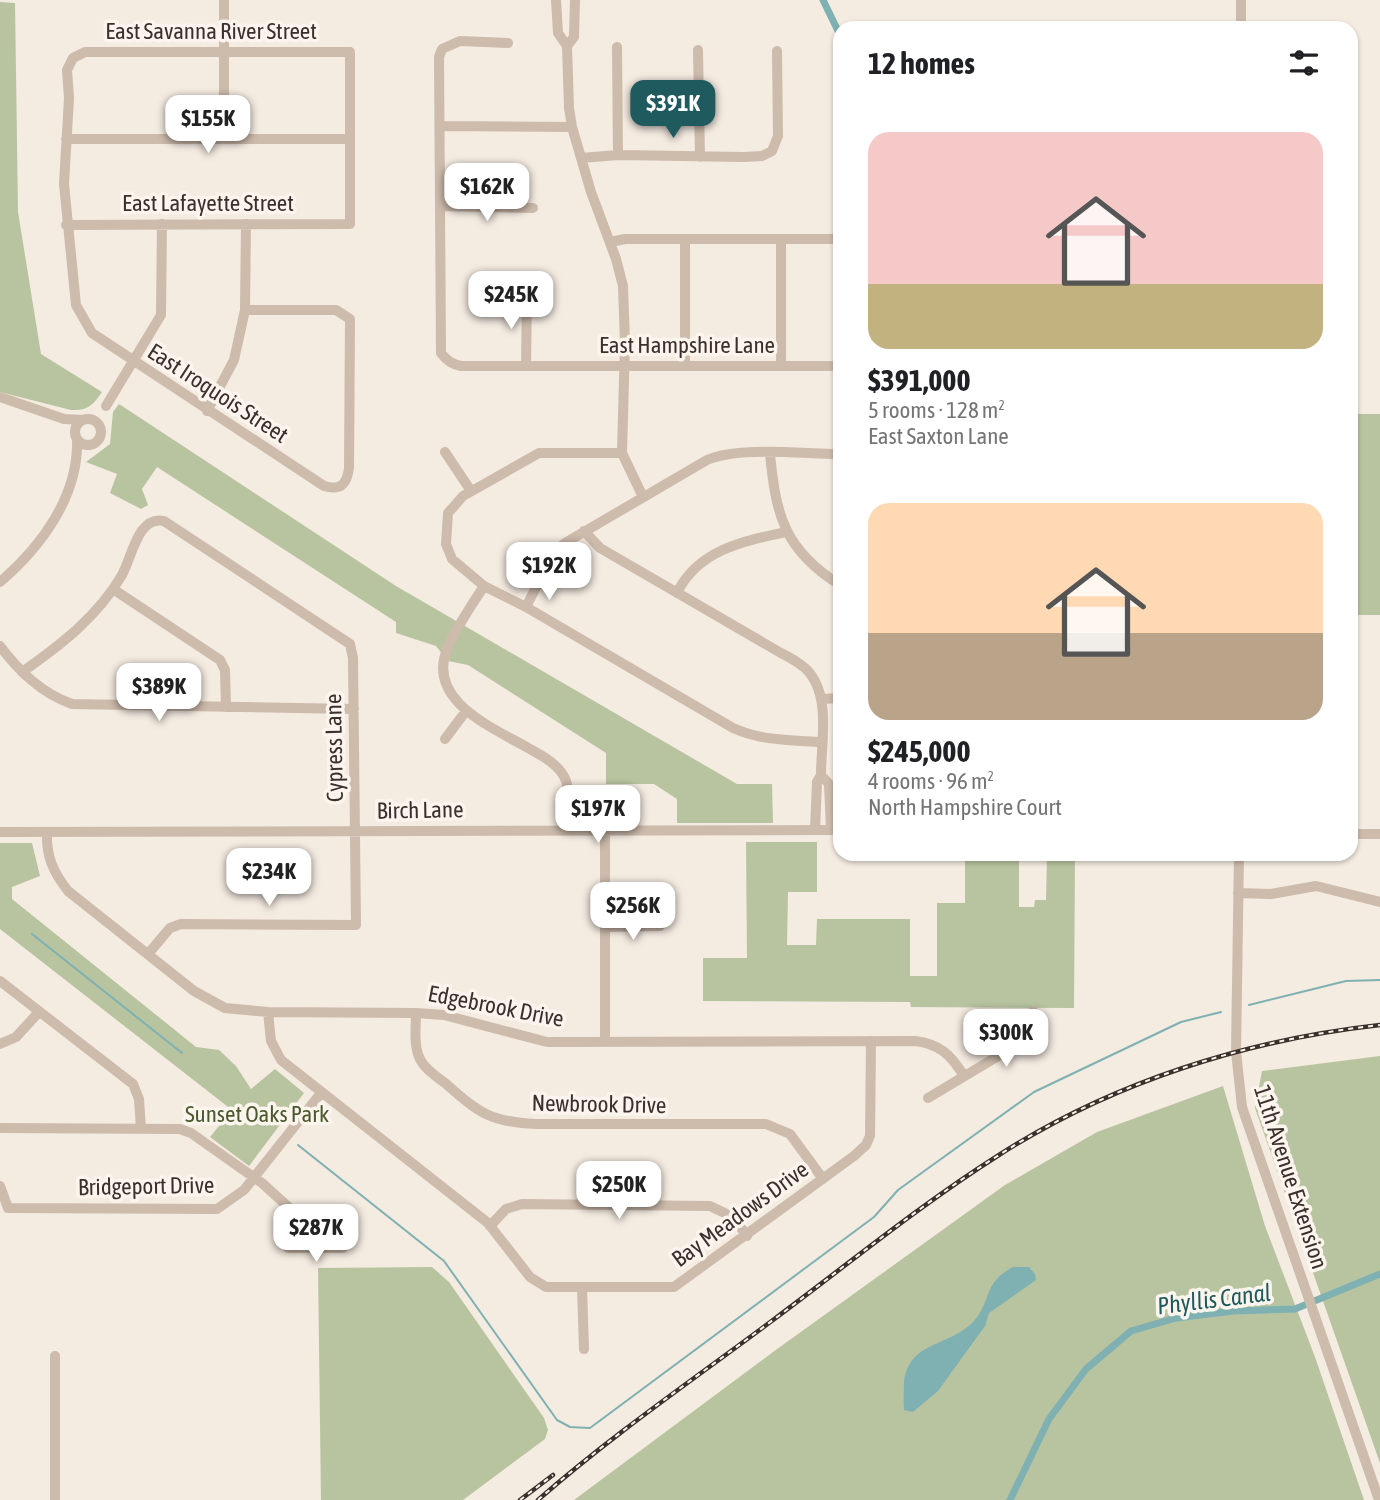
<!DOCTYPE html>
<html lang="en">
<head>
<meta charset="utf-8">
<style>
  :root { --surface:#fff; --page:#f6f6f6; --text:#202124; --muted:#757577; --accent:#1f5a5e }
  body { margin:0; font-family:"Asap Condensed",sans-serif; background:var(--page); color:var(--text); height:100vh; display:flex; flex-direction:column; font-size:26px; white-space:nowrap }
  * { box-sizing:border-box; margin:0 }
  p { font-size:23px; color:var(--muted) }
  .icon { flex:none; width:38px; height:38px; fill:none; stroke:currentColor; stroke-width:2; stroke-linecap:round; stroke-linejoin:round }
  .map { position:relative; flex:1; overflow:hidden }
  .drawer { position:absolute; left:833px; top:21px; width:525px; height:840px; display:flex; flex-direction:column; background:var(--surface); border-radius:21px; box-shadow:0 2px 5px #0004 }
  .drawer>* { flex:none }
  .price { position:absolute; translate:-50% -60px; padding:0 16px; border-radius:14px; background:#fff; color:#222; font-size:23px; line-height:46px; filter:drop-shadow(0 2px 4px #0008) }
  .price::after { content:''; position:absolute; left:50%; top:42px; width:21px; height:16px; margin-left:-10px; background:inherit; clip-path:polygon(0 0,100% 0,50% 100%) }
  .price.selected { background:var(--accent); color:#fff }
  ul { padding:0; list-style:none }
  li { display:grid; align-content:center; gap:14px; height:371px; padding:0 35px }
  li span { display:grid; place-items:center; height:217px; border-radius:21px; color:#555 }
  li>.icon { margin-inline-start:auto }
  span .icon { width:126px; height:126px; fill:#fffc; stroke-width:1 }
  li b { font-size:30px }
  h2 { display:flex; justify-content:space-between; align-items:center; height:84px; padding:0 35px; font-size:30px }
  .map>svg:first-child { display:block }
  .green { fill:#b8c4a0 }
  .water { fill:#7fb0b2 }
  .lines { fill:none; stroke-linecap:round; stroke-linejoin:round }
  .stream { stroke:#7fb0b2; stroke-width:2 }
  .canal { stroke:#7fb0b2; stroke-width:7 }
  .minor { stroke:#cdbbac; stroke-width:10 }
  .rail-casing { stroke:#3b302b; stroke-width:4.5 }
  .rail { stroke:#fbf5ee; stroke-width:2; stroke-dasharray:5; stroke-linecap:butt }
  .labels { text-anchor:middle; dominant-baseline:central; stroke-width:7; stroke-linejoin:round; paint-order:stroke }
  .street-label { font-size:23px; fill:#3b302b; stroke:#fbf5ee }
  .park-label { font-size:23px; fill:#4a5a2e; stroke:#fbf5ee }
  .water-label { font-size:24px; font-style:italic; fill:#1f5a5e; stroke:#fbf5ee }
</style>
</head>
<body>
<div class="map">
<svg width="1380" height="1500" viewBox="0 0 1380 1500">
  <rect width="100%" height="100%" fill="#f4ebe1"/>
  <path class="green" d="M0,2L15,3L18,212L41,354L102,392C93,405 88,411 71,410L0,392Z
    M119,404L396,586L737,784H772L773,823H677V799L654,784H606V753L468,665L448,661L436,646L396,633V622L157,467L142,489L148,505L141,509L110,493L117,474L86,462L110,444L113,412Z
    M1351,414H1380V615H1351Z
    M746,842H817V892H788L787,945H816L817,919H910V976H937V903H965V854H1019V907H1034L1035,900H1046L1047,854H1075L1074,1008L911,1007L910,1002L703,1001V958H747Z
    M0,843H32L40,876L12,887V899L196,1047L219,1050L236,1066L251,1089L275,1069L304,1093L249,1166L210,1137L232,1110L0,929Z
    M1380,1056V1463L1255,1108L1262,1071Z
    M1223,1086L1265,1226L1315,1357L1364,1500H574L773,1352L1005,1185L1097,1132Z
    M432,1267L449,1282L544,1418L548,1430L545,1439L463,1500H321L318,1268Z"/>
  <path class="water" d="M1013,1267H1029L1035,1274L1036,1280L989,1313L985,1326L938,1391L913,1412L904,1410C903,1401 904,1392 904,1383C908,1341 949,1347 973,1322C992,1302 982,1283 1013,1267Z"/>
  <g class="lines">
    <path class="stream" d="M32,934L182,1053
      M1249,1005L1346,981L1380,980
      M298,1145L444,1261L557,1420L570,1427L590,1428L874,1217L898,1190L1034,1092L1181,1022L1221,1012"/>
    <path class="canal" d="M823,0L840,35
      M1010,1500L1049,1419L1086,1369L1131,1331L1176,1318L1233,1311L1295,1309L1380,1274"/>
    <path class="minor" d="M224,0V139
      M556,0L558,33L567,46L569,108L572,127L591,192L616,259L623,286L625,343L622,453L643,497
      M1241,28V0
      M508,43L460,41L442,49L439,57L441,353C447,361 452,364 461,366H840
      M567,46L574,37L575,0
      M617,47L618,155
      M698,50L700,157
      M441,126L572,127
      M66,139H350
      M581,158L618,155L744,157L762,156L772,151L778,136L777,51
      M441,206L533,208
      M66,225L350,224V52H85L73,58L67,70L69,98L64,184L76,305L92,333L324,486C341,491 347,484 349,468L350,319L336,310H245
      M781,239V366
      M610,242L625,239H840
      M685,365V239
      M526,366L527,297
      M0,397L64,419L83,420
      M106,406L161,315L162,224
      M207,411L234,360L245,310L246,224
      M75 432a13 13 0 1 1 26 0a13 13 0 1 1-26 0Z
      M445,452L471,491
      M622,453H539L463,496L448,513L446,544L452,559L484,586L526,607L733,728C762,741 790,740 821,742
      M770,454C776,515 784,550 840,585
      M584,531L600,548L781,653C789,657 798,662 805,668C832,693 821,742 821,775L817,782L815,830
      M0,582C41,547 79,496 77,439
      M484,586C472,605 457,626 448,647C424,701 494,728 530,749C543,756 561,766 566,781C571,795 569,814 569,829
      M113,589L220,660L225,670L226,707
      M677,593C698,550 743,541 786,532
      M526,607L553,554L565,543L707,460C739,446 803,454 840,454
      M0,646C19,671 41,693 72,704L354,709
      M22,672C61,645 98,616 122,575C132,557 138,515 164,521L350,644L353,658L356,925L181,924L170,928L148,954
      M822,699L840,698
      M445,739L466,711
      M821,775L829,784L831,830
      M0,832L840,830
      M47,832C46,856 53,872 68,891L194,991L225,1008L268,1012L416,1013L444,1015L547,1042L915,1041C940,1044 951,1055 964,1076
      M1351,834H1380
      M1239,854L1236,1052L1242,1107L1379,1500
      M1238,893L1271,894L1316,886L1380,902
      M605,927L660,926
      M0,981L133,1084L139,1099L141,1129
      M268,1012L271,1041L281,1060L488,1223L530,1277L546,1287H674L854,1156L866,1145L870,1136L871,1041
      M416,1013C416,1028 413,1047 421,1061C426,1070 437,1077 445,1083C479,1113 490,1122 536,1124H766L790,1134L823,1179
      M605,1041V830
      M0,1044L16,1037L39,1012
      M928,1098L1030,1037L1034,1026L1033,1011
      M0,1128L180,1129L191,1133L262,1183L307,1224L311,1248
      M0,1186L8,1208L217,1209L244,1190L321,1093
      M490,1226L506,1209L522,1204L710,1206L733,1217L747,1236
      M288,1248H343
      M582,1287L584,1349
      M55,1500V1356"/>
    <defs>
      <path id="rail" d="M520,1500L553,1475
        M538,1500C612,1435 694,1379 773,1320C847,1265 920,1205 999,1155C1113,1082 1246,1040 1380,1025"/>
    </defs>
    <use href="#rail" class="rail-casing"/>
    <use href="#rail" class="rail"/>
  </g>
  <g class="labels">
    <g class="street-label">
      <text x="211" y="31">East Savanna River Street</text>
      <text x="208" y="203">East Lafayette Street</text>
      <text x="687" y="345">East Hampshire Lane</text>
      <text transform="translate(218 393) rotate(33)">East Iroquois Street</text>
      <text transform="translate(334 748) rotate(-91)">Cypress Lane</text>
      <text transform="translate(420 810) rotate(-1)">Birch Lane</text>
      <text transform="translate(496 1006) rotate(11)">Edgebrook Drive</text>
      <text transform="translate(599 1104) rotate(1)">Newbrook Drive</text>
      <text transform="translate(1291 1177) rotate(72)">11th Avenue Extension</text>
      <text transform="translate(146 1186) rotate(-1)">Bridgeport Drive</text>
      <text transform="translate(740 1214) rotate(-36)">Bay Meadows Drive</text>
    </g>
    <g class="park-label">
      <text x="257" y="1114">Sunset Oaks Park</text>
    </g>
    <g class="water-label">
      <text transform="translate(1214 1299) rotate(-7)">Phyllis Canal</text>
    </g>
  </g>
</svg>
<b class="price selected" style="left:673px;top:140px">$391K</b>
<b class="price" style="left:208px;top:155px">$155K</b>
<b class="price" style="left:487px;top:223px">$162K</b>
<b class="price" style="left:511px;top:331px">$245K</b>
<b class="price" style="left:549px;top:602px">$192K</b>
<b class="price" style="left:159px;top:723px">$389K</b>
<b class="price" style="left:598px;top:845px">$197K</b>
<b class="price" style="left:269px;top:908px">$234K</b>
<b class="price" style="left:633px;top:942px">$256K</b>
<b class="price" style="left:1006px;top:1069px">$300K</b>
<b class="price" style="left:619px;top:1221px">$250K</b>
<b class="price" style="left:316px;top:1264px">$287K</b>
<section class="drawer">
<h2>12 homes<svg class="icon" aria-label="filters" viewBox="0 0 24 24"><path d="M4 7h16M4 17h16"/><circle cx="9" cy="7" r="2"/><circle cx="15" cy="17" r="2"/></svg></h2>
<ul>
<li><span style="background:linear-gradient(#f6c9c9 70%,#c2b280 0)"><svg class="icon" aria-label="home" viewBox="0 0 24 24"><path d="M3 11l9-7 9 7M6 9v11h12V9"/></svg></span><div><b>$391,000</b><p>5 rooms · 128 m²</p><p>East Saxton Lane</p></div></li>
<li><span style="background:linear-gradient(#ffd9b3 60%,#b9a48a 0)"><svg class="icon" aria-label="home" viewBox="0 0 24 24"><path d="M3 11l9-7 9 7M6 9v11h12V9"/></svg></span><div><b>$245,000</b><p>4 rooms · 96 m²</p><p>North Hampshire Court</p></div></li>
</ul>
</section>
</div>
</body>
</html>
